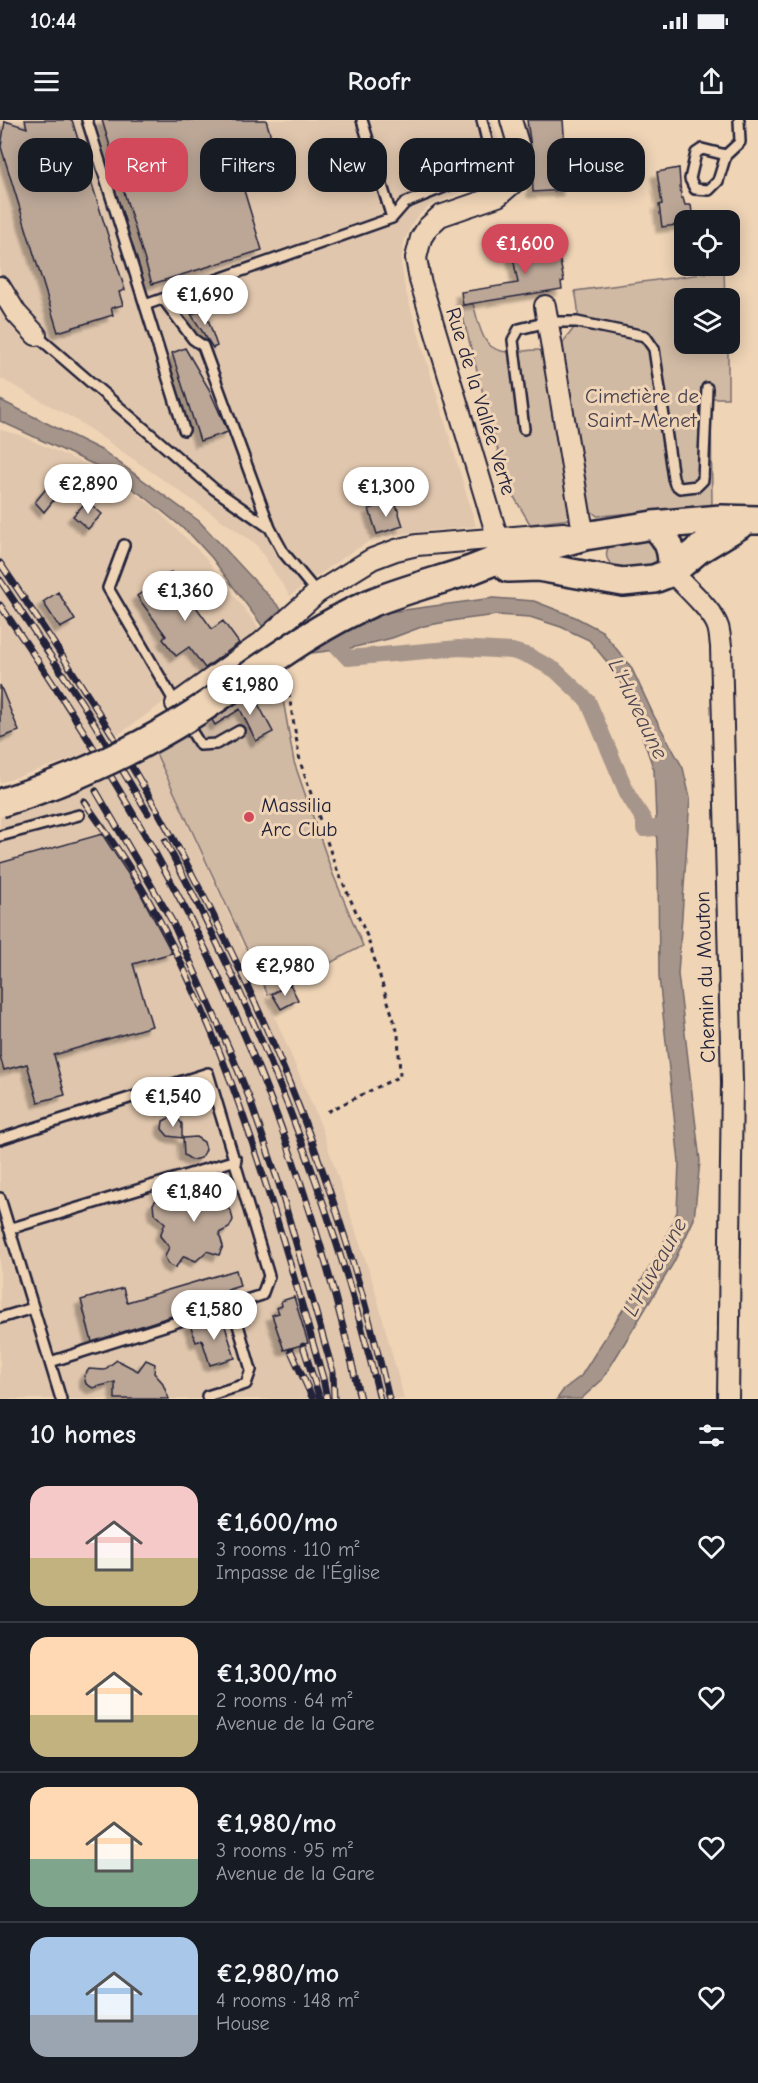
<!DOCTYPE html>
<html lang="en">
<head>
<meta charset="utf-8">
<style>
  :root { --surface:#171b24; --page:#242831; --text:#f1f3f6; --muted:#9ea1a6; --line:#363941; --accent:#d1495b }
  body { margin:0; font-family:"Comic Neue",sans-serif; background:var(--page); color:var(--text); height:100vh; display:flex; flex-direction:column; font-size:22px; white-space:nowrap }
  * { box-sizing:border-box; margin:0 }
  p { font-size:20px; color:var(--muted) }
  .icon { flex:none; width:33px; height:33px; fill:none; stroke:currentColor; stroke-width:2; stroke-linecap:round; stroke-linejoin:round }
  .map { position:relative; height:1279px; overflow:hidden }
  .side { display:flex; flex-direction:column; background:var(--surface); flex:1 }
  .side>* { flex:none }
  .guide { position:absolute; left:18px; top:18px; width:723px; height:54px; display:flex; gap:12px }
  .tools { position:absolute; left:674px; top:90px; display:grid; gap:12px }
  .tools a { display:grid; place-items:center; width:66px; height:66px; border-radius:12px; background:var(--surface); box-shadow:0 3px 15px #0003; font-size:30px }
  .price { position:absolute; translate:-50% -51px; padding:0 14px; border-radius:21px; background:#fff; color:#222; font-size:20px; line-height:39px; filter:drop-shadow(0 2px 3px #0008) }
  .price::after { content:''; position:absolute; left:50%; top:36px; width:18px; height:14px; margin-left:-9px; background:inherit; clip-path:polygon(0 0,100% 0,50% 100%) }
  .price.selected { background:var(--accent); color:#fff }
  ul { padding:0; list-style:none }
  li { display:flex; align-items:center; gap:18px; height:150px; padding:0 30px }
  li+li { border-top:2px solid var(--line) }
  li span { display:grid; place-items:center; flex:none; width:168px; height:120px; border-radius:18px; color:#555 }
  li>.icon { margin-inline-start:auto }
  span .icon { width:72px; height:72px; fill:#fffc; stroke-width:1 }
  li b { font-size:26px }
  h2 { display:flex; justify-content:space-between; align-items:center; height:72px; padding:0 30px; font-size:26px }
  .tag { padding:0 21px; border-radius:18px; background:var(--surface); box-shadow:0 3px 15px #0003; font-size:21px; line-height:54px }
  .tag.selected { background:var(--accent); color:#fff }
  .status { display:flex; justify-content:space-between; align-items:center; height:42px; padding:0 30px; background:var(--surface); direction:ltr }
  .status svg { height:16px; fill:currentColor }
  header { display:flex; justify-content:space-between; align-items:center; height:78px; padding:0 30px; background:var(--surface); font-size:27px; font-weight:800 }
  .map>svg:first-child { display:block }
  .built { fill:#e0c6ad }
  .green { fill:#d1baa4; stroke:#7a6e70; stroke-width:1.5 }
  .water { fill:#a6958a; stroke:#71676a; stroke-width:1.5 }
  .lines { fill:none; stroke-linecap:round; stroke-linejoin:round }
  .canal { stroke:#a6958a; stroke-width:16 }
  .building { fill:#bca797; stroke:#22223b; stroke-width:1.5; filter:url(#shadow) }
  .lane-casing { stroke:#22223b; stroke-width:14 }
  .street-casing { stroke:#22223b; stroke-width:24 }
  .secondary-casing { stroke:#22223b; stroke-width:32 }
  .path { stroke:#22223b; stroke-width:3; stroke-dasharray:4.5 4.5; stroke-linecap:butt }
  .lane { stroke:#efd4b6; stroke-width:9 }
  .street { stroke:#efd4b6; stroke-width:20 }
  .secondary { stroke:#efd4b6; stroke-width:27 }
  .rail-casing { stroke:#22223b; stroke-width:7 }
  .rail { stroke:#efd4b6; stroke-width:4.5; stroke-dasharray:14; stroke-linecap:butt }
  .secondary-bridge-casing { stroke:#22223b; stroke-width:32; stroke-linecap:butt }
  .secondary-bridge { stroke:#efd4b6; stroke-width:27 }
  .poi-dot { fill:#d1495b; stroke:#efd4b6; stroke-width:2 }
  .labels { text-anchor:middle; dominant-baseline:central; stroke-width:6; stroke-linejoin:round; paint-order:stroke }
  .park-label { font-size:21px; fill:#454050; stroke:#efd4b6 }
  .street-label { font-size:21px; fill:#22223b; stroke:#efd4b6 }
  .poi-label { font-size:21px; fill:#22223b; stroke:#efd4b6; text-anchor:start }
  .water-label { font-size:22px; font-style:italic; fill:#4a4453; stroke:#efd4b6 }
</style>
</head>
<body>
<div class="status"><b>10:44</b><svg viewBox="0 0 49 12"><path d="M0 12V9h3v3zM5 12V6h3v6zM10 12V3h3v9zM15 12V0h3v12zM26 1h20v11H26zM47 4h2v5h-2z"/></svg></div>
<header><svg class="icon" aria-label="menu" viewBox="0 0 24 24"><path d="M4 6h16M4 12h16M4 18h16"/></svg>Roofr<svg class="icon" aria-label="share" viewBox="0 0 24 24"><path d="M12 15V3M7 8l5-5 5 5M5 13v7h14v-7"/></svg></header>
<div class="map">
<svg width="758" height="1279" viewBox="0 0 758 1279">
  <defs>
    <filter id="shadow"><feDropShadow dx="-5.5" dy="5.5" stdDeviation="1.5" flood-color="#0004"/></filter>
  </defs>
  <rect width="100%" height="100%" fill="#efd4b6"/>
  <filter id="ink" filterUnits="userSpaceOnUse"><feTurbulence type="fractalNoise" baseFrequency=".0167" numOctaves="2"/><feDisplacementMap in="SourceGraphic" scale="12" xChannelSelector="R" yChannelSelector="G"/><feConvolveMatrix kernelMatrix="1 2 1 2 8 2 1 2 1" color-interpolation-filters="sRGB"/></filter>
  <g filter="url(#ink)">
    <path class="built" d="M0,0H492L502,30V40L499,48L491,59L429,86L421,93L414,101L405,119L401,142L405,169L476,406L407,413L373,419L348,434L290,476L256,424L78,301L0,258Z
      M0,310L17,314L94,348L152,385L204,436L262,512L122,612L79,636L0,663Z
      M156,635L269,883L321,1006L374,1166L404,1279H0V689L98,660Z"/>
    <path class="green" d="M724,151L725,178H684V224H728V278H711L712,387L597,396L587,387L561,231C562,217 574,213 577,201C580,192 577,180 575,171Z
      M473,184C481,209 481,234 514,232C524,232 533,228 543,231L571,399L530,404L507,365L460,186Z
      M649,419L658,429V438C649,455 592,454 610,424Z
      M272,554L282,574L294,642L332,752L363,826L268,875L154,629Z"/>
    <path class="water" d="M0,280L103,331L199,401L280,488L314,508L367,495L493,478L534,481L575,497L602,511L631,547L654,596L683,648L690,678L678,854L700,1041L694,1099L674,1142L602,1260L581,1279H557L564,1269L581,1256L660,1131L677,1092L679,1042L659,857L658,750L654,650L638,604L617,554L589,520L561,507L530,497L497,495L457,500L424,506L392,518L351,528L312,533L263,507L212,438L190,414L145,377L97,346L0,301Z"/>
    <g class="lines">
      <path class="canal" d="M327,515L348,538L459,528L512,531L529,536L555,550L588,581L628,675L644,700V709L676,706"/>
    </g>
    <path class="building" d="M25,0H72L125,170L119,172L123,185L111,188L113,195L58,212L1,27L5,1L27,8Z
      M102,0H266L276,33L261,37L258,27L233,34L262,130L152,164Z
      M527,0H563L568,70L533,72L531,27Z
      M679,48L681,78H683L685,85H691L693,100H684V104L662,107L659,85L662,84L657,52Z
      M548,120L550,132L558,131L564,161L561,162L562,169L463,185L461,172L518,163L511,127Z
      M205,190L217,226L213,228L191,194Z
      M185,228L209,269L228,312L200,321L172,233Z
      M56,357L65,366L44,392L35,382Z
      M87,381L102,394L88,409L73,396Z
      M395,381L403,406L377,414L369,389Z
      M171,452L212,509L223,501L239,523L205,548L189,527L176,536L163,519L166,516L137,476Z
      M58,472L75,500L60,508L43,482Z
      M0,565L19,611L0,618Z
      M256,570L261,577L256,580L273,612L256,621L240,589L215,605L212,600Z
      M102,714L138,769L172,833L133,844L152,906L54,935L65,975L38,982L27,944L4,950L0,936V743Z
      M290,864L298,880L281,889L272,874Z
      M171,997L179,1000L182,1004V1018L168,1016L162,1009L163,1001Z
      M196,1017L204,1022L206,1030L201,1038L192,1040L184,1035L183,1018Z
      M217,1061L221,1063L226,1070L221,1082L231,1091L233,1100L229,1108L219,1113L223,1126L219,1135L207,1131L196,1141L184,1136L175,1148L168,1144L165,1137L169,1127L160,1116L165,1103L154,1093L153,1084L155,1081L163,1077L177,1081L186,1070L190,1069L202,1073L209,1064Z
      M236,1150L240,1166L201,1178L203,1186L92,1222L81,1180L123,1168L127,1182Z
      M294,1177L308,1223L284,1230L272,1195L279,1193L277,1188L282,1186L281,1181Z
      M207,1200L209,1207L224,1203L235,1238L210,1245L202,1220L196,1222L190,1205Z
      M117,1240L138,1251L146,1240L155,1244L154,1253L162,1262L169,1279H115V1262L93,1268L86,1264L84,1256L89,1249L104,1250Z"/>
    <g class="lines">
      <defs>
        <path id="lane" d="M87,0L184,310
          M362,0L392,98
          M726,35L702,29L696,33L690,59L695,69L709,70L718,61L726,35L740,22L739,0
          M164,180L193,219L203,226L270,408L283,432L317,473
          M145,185L392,98L405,83L469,57L484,45L489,29L482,0
          M36,215L214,369L270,408
          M524,309L513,220L519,209L548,202H577L645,216L654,229L673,358L675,364L680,368L697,366L703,360L707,268
          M124,425L108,468L176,584
          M186,602L200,625L216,624L239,611
          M0,716L79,695
          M0,1019L208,953L269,1156L262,1175L50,1242
          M0,1078L61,1279
          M9,1109L236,1040
          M0,1198L33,1188
          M208,1279L207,1276L246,1264L251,1250L232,1184"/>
        <path id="street" d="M0,167L16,193L36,215
          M498,419L420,160L416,138L421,118L428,107L440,96L498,76L513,63L519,46V27L511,0
          M672,452C685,467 712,489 718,507C720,513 720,520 721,526L732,962L728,1279
          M176,584L262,522L317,473L372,439L396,430L417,425L563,413L585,416L581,400L545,186"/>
        <path id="secondary" d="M508,448L538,447L623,462L654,459L672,452C673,431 669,418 653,405
          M471,450L494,441L585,416L653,405L721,399L758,400
          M672,452L698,430L746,401"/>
      </defs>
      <use href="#lane" class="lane-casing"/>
      <use href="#street" class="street-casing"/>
      <use href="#secondary" class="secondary-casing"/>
      <path class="path" d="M282,557L288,569L300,641L335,745L367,816L398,913L400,956L327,992"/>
      <use href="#lane" class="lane"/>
      <use href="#street" class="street"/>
      <use href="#secondary" class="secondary"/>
      <defs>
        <path id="rail" d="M0,443C68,543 135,645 191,752C279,918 347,1096 389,1279
          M0,460L82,583L148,693
          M0,485C62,575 120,666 171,762C258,924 321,1100 360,1279
          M96,671L172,801L231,933L250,980L279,1064L333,1252L334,1279
          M84,681C102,707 121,733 137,760C228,914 274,1089 323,1258L327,1279
          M165,721C260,897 333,1084 380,1279
          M303,1226L320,1279
          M291,1231L312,1277"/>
      </defs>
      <use href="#rail" class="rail-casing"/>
      <use href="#rail" class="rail"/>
      <defs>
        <path id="secondary-bridge" d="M0,683C69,661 132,633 193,594C252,556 307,511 371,483C403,470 438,461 471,450"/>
      </defs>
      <use href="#secondary-bridge" class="secondary-bridge-casing"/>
      <use href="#secondary-bridge" class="secondary-bridge"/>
    </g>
  </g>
  <circle class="poi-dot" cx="249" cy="697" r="6"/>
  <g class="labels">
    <g class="park-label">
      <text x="642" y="276">Cimetière de<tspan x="642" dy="24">Saint-Menet</tspan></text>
    </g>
    <g class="street-label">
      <text transform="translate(481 281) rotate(73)">Rue de la Vallée Verte</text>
      <text transform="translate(705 857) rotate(-92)">Chemin du Mouton</text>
    </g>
    <g class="poi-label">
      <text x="261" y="685">Massilia<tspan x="261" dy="24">Arc Club</tspan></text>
    </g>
    <g class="water-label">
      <text transform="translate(638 589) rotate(64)">L'Huveaune</text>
      <text transform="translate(655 1147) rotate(-61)">L'Huveaune</text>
    </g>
  </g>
</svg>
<div class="tools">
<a><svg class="icon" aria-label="locate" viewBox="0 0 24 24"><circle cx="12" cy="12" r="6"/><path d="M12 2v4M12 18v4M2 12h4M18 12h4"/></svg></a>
<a><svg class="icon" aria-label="layers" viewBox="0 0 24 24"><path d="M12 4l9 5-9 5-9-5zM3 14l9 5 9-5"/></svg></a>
</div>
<b class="price selected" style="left:525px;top:155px">€1,600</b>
<b class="price" style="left:205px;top:206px">€1,690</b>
<b class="price" style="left:88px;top:395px">€2,890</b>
<b class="price" style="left:386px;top:398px">€1,300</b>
<b class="price" style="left:185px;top:502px">€1,360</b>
<b class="price" style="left:250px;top:596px">€1,980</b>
<b class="price" style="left:285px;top:877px">€2,980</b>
<b class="price" style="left:173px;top:1008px">€1,540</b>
<b class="price" style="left:194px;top:1103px">€1,840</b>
<b class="price" style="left:214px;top:1221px">€1,580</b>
<div class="guide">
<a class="tag">Buy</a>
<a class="tag selected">Rent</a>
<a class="tag">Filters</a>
<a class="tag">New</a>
<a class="tag">Apartment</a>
<a class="tag">House</a>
</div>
</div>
<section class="side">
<h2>10 homes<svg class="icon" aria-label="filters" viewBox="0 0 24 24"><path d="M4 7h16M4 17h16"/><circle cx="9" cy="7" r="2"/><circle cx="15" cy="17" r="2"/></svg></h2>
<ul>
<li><span style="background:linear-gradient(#f6c9c9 60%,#c2b280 0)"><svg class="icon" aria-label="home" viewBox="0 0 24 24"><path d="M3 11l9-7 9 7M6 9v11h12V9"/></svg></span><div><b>€1,600/mo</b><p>3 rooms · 110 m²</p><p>Impasse de l'Église</p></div><svg class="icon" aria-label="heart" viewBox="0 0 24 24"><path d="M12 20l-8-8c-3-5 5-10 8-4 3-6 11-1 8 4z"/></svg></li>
<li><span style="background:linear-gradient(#ffd9b3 65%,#c2b280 0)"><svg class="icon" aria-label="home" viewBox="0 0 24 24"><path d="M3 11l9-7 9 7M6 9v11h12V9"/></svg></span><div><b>€1,300/mo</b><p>2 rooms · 64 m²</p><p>Avenue de la Gare</p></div><svg class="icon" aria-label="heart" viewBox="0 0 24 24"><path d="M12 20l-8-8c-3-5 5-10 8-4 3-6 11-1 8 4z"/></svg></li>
<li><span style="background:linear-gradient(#ffd9b3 60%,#7fa58c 0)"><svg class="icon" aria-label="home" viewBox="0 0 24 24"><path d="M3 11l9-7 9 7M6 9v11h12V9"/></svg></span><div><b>€1,980/mo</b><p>3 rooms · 95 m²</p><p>Avenue de la Gare</p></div><svg class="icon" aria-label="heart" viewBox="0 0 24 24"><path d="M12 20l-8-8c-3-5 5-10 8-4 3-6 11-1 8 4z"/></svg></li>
<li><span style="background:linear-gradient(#a9c7e8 65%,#9aa5b1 0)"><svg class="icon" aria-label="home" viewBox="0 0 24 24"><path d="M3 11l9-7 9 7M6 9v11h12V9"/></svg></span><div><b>€2,980/mo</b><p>4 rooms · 148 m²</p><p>House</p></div><svg class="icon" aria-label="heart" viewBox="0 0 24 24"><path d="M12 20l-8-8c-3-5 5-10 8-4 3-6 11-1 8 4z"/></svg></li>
</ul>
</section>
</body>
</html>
